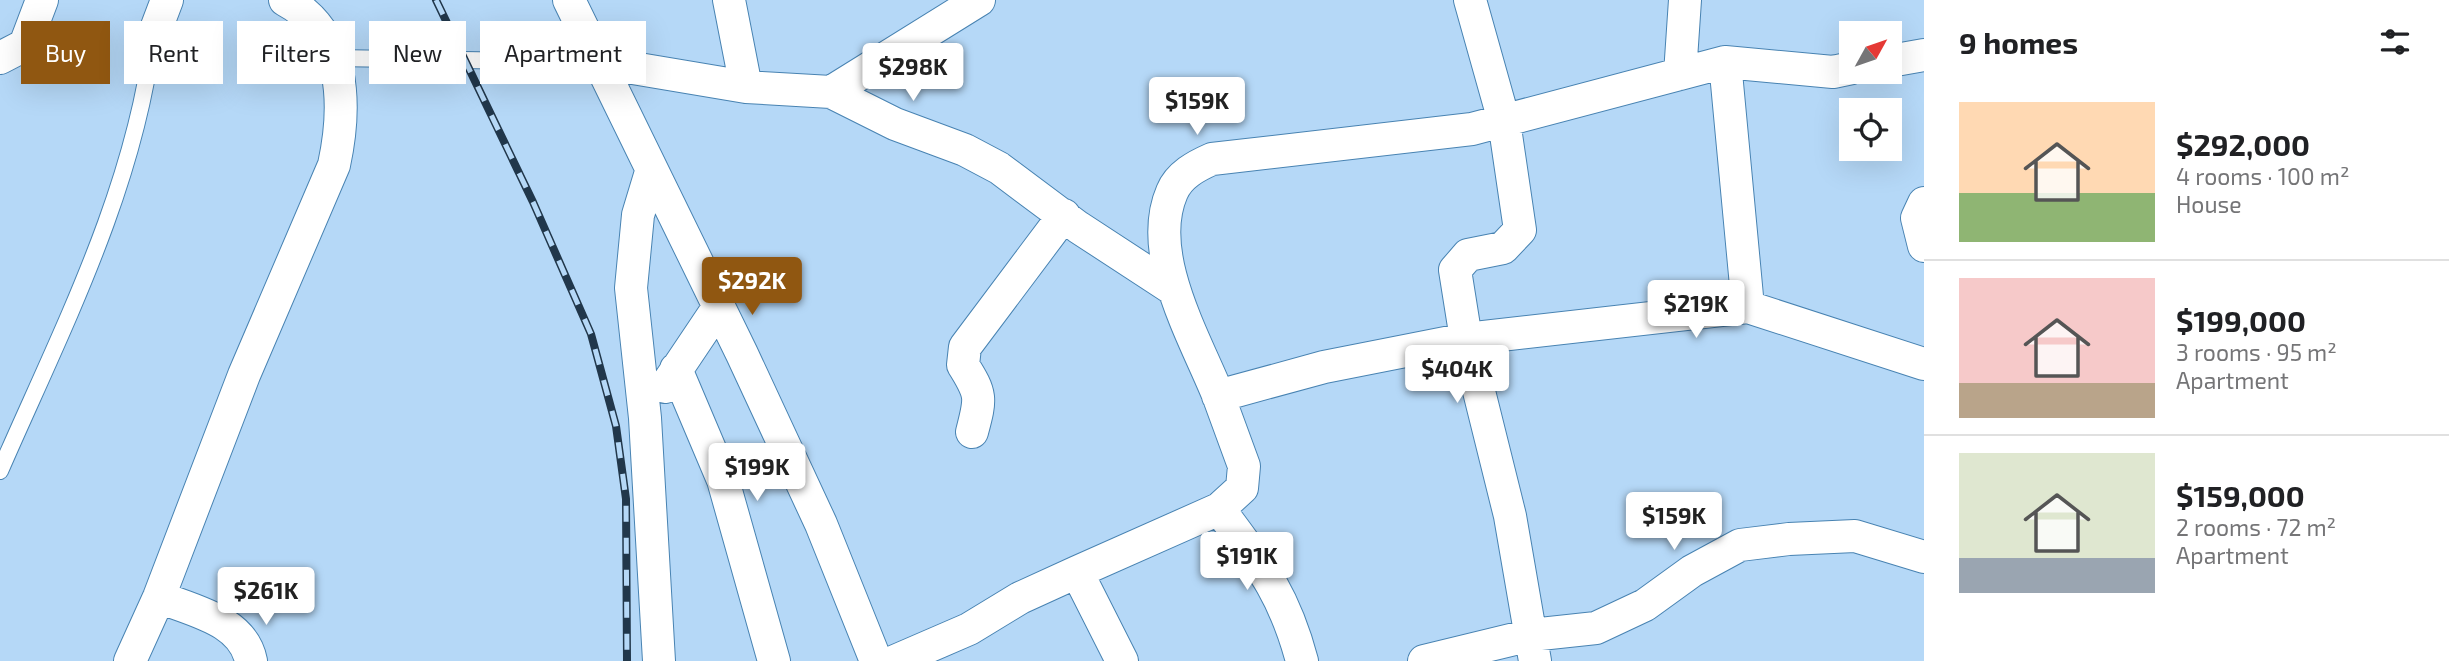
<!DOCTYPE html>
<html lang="en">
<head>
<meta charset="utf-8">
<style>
  :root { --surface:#fff; --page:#f2f2f2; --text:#202124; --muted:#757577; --line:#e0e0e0; --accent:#905711 }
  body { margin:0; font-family:"Exo 2",sans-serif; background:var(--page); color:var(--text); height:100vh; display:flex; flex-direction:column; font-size:26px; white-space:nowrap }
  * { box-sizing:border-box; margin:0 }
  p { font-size:23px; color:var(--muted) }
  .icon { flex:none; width:38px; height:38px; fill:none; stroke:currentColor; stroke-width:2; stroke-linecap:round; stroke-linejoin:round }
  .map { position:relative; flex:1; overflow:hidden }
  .sheet { display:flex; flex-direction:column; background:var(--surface); width:525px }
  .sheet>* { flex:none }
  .guide { position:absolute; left:21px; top:21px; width:665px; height:63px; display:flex; gap:14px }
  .needle { width:46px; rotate:50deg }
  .tools { position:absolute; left:1839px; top:21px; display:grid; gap:14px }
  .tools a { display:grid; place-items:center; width:63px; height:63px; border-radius:0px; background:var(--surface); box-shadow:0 7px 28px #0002; font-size:35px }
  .price { position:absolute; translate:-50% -60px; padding:0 16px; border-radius:7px; background:#fff; color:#222; font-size:23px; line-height:46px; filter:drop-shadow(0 2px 4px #0008) }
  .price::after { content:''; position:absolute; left:50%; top:42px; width:21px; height:16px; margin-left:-10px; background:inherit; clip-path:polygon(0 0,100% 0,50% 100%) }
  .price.on { background:var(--accent); color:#fff }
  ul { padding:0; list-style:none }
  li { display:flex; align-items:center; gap:21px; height:175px; padding:0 35px }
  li+li { border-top:2px solid var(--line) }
  li span { display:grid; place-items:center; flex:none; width:196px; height:140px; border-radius:0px; color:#555 }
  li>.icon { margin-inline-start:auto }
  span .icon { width:84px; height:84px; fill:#fffc; stroke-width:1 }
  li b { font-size:30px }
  h2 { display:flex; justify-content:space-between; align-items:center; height:84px; padding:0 35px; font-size:30px }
  .pill { padding:0 24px; border-radius:0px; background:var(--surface); box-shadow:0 7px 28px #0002; font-size:24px; line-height:63px }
  .pill.on { background:var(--accent); color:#fff }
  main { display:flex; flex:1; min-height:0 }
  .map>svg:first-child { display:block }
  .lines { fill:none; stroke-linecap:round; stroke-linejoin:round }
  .service-casing { stroke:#4883b2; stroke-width:18 }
  .minor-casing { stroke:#4883b2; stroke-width:34 }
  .service { stroke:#fff; stroke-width:16 }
  .minor { stroke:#fff; stroke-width:32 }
  .rail-casing { stroke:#21374b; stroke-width:8 }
  .rail { stroke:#b5d8f7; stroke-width:5; stroke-dasharray:16; stroke-linecap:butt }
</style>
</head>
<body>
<main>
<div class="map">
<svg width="1924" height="661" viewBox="0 0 1924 661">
  <rect width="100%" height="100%" fill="#b5d8f7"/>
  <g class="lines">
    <defs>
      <path id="service" d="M334,58L597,62
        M0,471C61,331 134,191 153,37"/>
      <path id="minor" d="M569,0L742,354L821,524L876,661
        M729,0L746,87
        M1470,0L1504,121L1520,230L1503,248L1468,255L1455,270L1466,339L1748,307L1924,364
        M153,37L167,0
        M0,58L25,45L42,0
        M1890,61L1924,55
        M597,62L746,87L831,92L895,124L965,150L999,168L1078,227L1173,289
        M1725,62L1833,72L1852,68
        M1680,74L1685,0
        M831,92L979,0
        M651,172L638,215L631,288L645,418L659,661
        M1924,203L1917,218L1924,246
        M676,369L723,480L774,661
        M665,387L718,308
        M1218,396L1324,367L1466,339L1510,516L1535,661
        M972,432C981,398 982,395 963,365L965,347L1064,215
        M1219,509C1260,564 1284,593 1302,661
        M1077,572L1122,661
        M159,597C193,611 243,620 251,661
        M130,661L159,597L244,375L334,165C347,105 346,32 285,0
        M895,661L969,629L1020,598L1077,572L1219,509L1242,488L1244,466C1235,442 1227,419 1218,395C1195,338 1145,254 1172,192C1179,175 1196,166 1212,159L1472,129L1725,62L1748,307
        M1424,661L1531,635L1596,628L1645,605L1692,571L1740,545L1789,539L1855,536L1924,557"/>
    </defs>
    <use href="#service" class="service-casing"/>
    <use href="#minor" class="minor-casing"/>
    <use href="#service" class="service"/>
    <use href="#minor" class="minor"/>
    <defs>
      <path id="rail" d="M436,0L533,202L591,334L616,426L626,499L627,661"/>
    </defs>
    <use href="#rail" class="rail-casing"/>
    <use href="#rail" class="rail"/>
  </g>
</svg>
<div class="tools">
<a><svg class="needle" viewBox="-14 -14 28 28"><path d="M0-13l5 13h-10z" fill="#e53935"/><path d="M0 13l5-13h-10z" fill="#757577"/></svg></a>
<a><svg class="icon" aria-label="locate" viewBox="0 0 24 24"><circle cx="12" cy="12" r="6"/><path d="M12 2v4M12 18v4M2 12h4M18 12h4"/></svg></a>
</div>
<b class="price" style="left:913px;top:103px">$298K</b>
<b class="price" style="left:1197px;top:137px">$159K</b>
<b class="price on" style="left:752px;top:317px">$292K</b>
<b class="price" style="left:1696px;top:340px">$219K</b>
<b class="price" style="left:1457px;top:405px">$404K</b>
<b class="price" style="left:757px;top:503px">$199K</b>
<b class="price" style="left:1674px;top:552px">$159K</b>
<b class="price" style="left:1247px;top:592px">$191K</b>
<b class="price" style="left:266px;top:627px">$261K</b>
<div class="guide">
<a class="pill on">Buy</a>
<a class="pill">Rent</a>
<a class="pill">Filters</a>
<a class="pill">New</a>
<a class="pill">Apartment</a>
</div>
</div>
<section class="sheet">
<h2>9 homes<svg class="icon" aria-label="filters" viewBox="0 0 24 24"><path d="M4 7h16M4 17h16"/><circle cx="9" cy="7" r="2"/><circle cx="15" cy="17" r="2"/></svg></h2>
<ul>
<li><span style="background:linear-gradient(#ffd9b3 65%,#8fb573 0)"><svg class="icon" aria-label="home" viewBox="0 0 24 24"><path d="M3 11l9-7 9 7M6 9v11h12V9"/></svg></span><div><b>$292,000</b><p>4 rooms · 100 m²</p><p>House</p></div></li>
<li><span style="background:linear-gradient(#f6c9c9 75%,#b9a48a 0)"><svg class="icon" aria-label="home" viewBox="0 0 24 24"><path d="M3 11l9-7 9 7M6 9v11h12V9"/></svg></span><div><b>$199,000</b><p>3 rooms · 95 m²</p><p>Apartment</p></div></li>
<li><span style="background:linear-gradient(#dfe7d0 75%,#9aa5b1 0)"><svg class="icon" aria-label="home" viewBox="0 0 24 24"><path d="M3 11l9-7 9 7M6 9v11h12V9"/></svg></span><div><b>$159,000</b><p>2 rooms · 72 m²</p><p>Apartment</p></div></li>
</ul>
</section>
</main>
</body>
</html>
